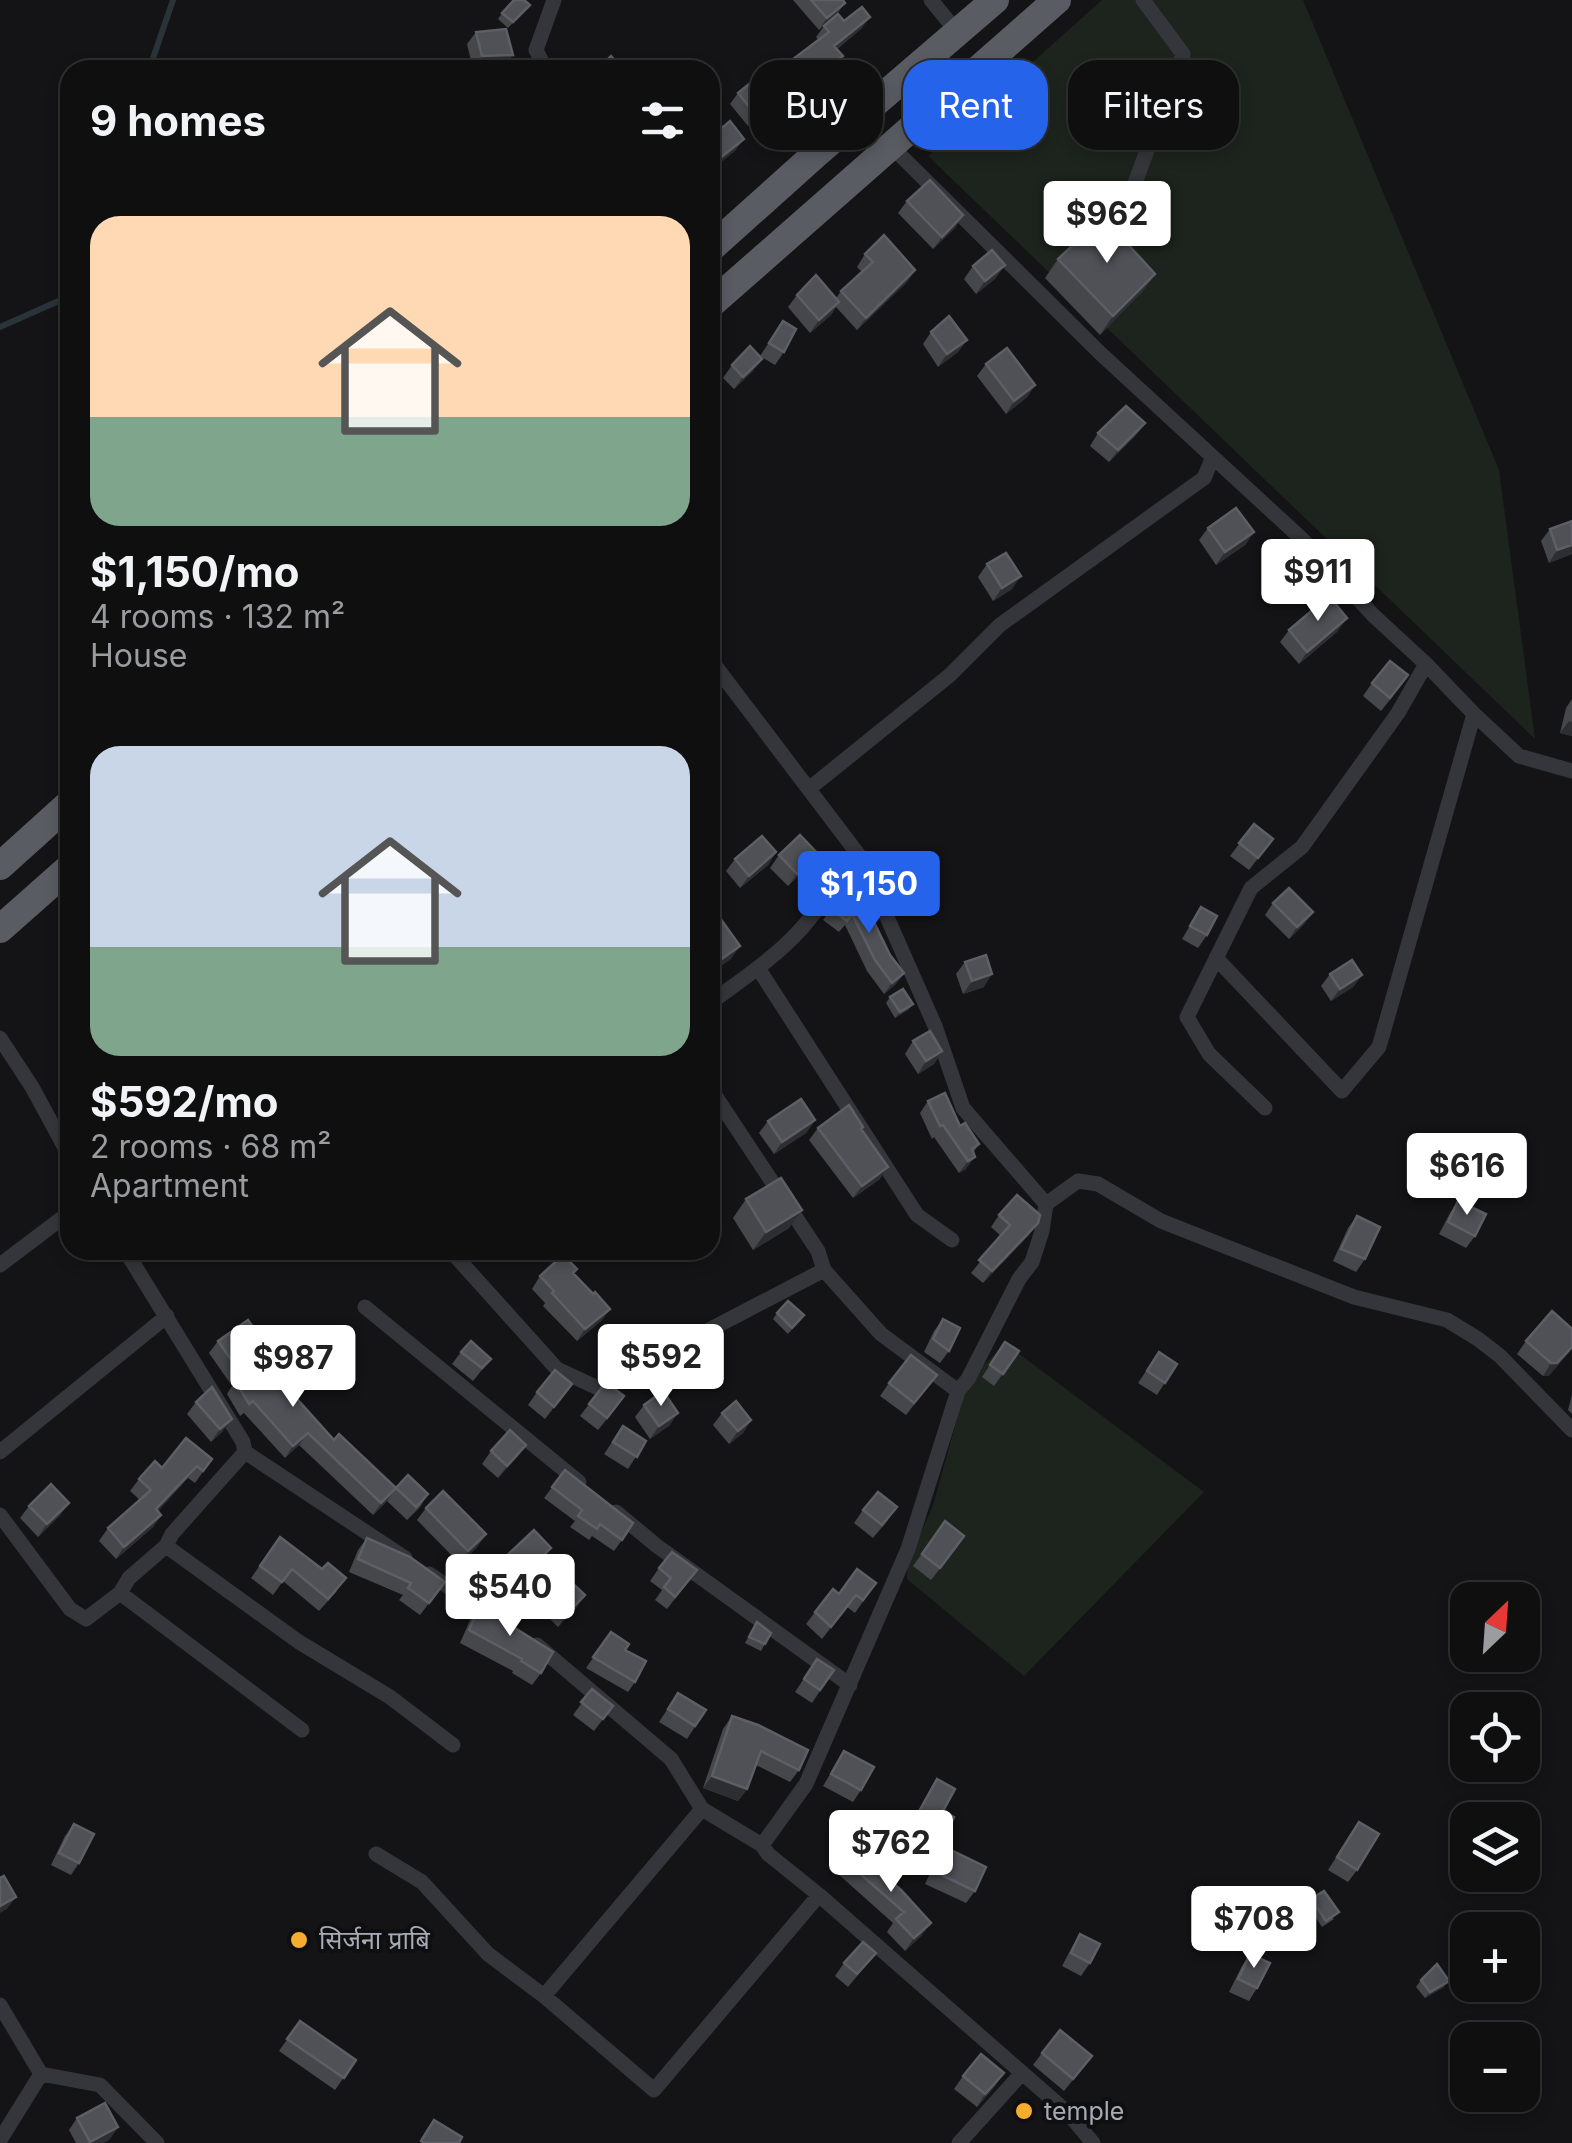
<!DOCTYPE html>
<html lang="en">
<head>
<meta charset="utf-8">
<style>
  :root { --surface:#0f0f10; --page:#1d1d1e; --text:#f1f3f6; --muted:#9b9c9f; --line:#2f2f30; --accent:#2563eb }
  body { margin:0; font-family:Inter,"Noto Sans Devanagari",sans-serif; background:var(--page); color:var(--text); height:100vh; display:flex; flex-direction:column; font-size:38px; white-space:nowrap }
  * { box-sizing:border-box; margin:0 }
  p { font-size:32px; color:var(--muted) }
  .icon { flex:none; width:55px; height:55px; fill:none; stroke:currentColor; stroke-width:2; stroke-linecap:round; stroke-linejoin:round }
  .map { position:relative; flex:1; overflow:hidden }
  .details { position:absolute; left:60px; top:60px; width:660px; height:1200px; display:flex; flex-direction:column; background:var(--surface); border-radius:30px; box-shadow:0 5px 15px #0003,0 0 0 2px var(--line) }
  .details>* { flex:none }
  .hud { position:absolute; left:750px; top:60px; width:670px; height:90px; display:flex; gap:20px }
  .needle { width:65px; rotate:25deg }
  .tools { position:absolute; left:1450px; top:1582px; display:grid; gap:20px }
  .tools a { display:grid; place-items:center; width:90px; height:90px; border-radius:20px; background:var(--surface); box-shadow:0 5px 15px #0003,0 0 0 2px var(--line); font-size:50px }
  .price { position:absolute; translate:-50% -85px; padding:0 22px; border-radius:10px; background:#fff; color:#222; font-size:32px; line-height:65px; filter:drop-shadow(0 2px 5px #0008) }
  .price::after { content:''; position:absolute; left:50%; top:60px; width:30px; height:22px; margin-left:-15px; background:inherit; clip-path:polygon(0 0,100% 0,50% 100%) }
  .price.active { background:var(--accent); color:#fff }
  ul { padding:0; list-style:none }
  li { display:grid; align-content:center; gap:20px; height:530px; padding:0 30px }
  li span { display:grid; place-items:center; height:310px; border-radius:30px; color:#555 }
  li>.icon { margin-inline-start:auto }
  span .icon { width:180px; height:180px; fill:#fffc; stroke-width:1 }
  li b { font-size:42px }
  h2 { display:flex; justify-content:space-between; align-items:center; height:120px; padding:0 30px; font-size:42px }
  .pill { padding:0 35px; border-radius:30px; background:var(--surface); box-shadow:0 5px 15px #0003,0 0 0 2px var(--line); font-size:35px; line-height:90px }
  .pill.active { background:var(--accent); color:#fff }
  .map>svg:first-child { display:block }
  .green { fill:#1c241d }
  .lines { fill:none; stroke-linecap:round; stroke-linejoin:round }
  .stream { stroke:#2a333a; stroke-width:6 }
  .minor { stroke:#35363b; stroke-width:15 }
  .trunk { stroke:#595c63; stroke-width:28 }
  .wall { fill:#45474b }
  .shaded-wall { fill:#2d2e31 }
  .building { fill:#505157; stroke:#5d5f66; stroke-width:2.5 }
  .poi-dot { fill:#f4ad2e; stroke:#0f0f11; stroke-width:4 }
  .labels { text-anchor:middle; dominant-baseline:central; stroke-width:8; stroke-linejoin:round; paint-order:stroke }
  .poi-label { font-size:25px; fill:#a6abb6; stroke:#0f0f11; text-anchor:start }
</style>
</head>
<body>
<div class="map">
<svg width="1572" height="2143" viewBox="0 0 1572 2143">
  <rect width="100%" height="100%" fill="#141416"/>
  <path class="green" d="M1102,0H1303L1499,470L1535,739L928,156Z
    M1006,1344L1204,1492L1024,1676L907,1579V1564L933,1506L968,1379Z"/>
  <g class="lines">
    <path class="stream" d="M149,70L173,0
      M0,327L70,296"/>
    <path class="minor" d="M931,0L958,33
      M546,70L536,50L554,0
      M891,146L1100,353L1303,540L1373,615L1426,664L1474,714L1519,756L1572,771
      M1129,199L1183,54L1143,0
      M710,659L861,858
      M810,788L950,675L1000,625L1204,478L1213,457
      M1216,958L1342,1091L1379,1047L1474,714
      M758,968L917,1215L952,1240
      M710,1003C741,980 775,958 801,929C821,906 838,880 861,858L935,1026L963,1108L1046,1204L1042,1231L1032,1262L1019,1279L968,1379L958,1391L908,1549L806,1784L762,1845
      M0,1038L32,1087L70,1157
      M710,1088L818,1251L824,1270L881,1334L958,1391
      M1265,1108L1209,1054L1187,1017L1251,888L1302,847L1398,713L1426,664
      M1046,1204L1078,1181L1098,1184L1161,1221L1354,1297L1447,1320L1478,1339L1500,1356L1572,1430
      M125,1250L243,1442L245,1452L405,1558
      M450,1250L557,1369L598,1388L824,1270
      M0,1265L70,1212
      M365,1307L579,1482
      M0,1452L167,1316
      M616,1512L657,1546L850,1685
      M0,1515L70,1609L86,1619L120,1593L129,1578L166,1546L172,1534L245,1452
      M166,1546L299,1642L390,1697L453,1745
      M429,1574L493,1616
      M120,1593L302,1730
      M537,1645L671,1759L702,1809L762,1845L768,1854L819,1895L1068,2113L1093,2143
      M376,1854L422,1882L488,1954L544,1996L654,2090L819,1895
      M544,1996L702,1809
      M0,2005L41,2074L100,2085L157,2143
      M0,2140L41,2074
      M959,2143L1022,2073"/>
    <path class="trunk" d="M710,249L817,153L995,0
      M710,305L1057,0
      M0,866L70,803
      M0,929L70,867"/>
  </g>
  <path class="wall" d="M793,0H843L845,3L837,14L819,30Z
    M530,5L508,28L498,19L502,13Z
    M844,21L862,28L837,49L843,56L835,67L800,93L811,106L803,118L782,134L764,113L748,126L730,104L738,93L784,66L818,40L816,37L824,26Z
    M476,32L504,67L473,69L467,44Z
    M907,201L963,215L955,228L933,249L898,213Z
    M865,254L915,270L907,282L857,330L836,307L831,315L810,333L788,307L797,295L836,298L841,291L862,272L857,267Z
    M1058,259L1155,274L1142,292L1100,335L1045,278Z
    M973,266L996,278L976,294L964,279Z
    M783,321L784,352L775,365L760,356Z
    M931,332L967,340L958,352L938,367L923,344Z
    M986,364L1035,385L1027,397L1006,414L977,376Z
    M732,365L753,371L734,389L723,378Z
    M1145,423L1136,435L1109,462L1090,446L1098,433Z
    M1572,521V554L1549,563L1541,541L1550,529Z
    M1208,528L1254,532L1245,545L1216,565L1199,540Z
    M987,564L1012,589L993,601L978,577Z
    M1321,564L1312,577L1277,602L1261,579L1269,567Z
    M1289,630L1338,631L1299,664L1280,642Z
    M1372,683L1399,688L1381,711L1363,696Z
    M1572,699V736L1560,733L1566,708Z
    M1254,824L1273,839L1249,870L1230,856Z
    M776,852L768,865L740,888L726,871L735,859Z
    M779,855L809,866L788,886L770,868Z
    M843,893L904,973L896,984L884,994L867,971L845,925L839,932L823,920Z
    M1273,903L1313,912L1304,924L1289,939L1265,915Z
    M1201,907L1207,935L1198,948L1182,939Z
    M965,962L984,987L963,994L956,974Z
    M1330,974L1362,975L1353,987L1331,1001L1321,986Z
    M890,997L913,1004L908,1010L895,1018L886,1003Z
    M913,1041L942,1051L934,1064L918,1074L905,1054Z
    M928,1101L960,1126L979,1144L973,1153L966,1169L959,1173L934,1137L932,1139L920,1113Z
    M815,1120L806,1133L774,1154L759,1133L768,1121Z
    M863,1127L861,1130L880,1179L853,1198L809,1140L818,1128Z
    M746,1199L789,1228L753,1250L733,1218Z
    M1458,1201L1475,1236L1466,1248L1439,1234L1450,1213Z
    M999,1215L1029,1235L983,1283L971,1273L1001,1236L991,1227Z
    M1357,1216L1365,1259L1356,1272L1333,1261L1348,1228Z
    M577,1269L574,1273L610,1309L601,1321L577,1341L543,1306L545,1303L532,1289L540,1276Z
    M777,1313L804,1315L788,1334L773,1319Z
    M943,1319L949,1351L940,1363L924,1352L934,1331Z
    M1572,1329L1549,1376H1543L1517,1354L1526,1341Z
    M218,1341L255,1353L334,1440L396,1488L428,1494L420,1507L407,1520L387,1501L373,1515L299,1445L285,1458L244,1413L240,1416L227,1394L232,1386L209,1353Z
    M1005,1342L1019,1351L994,1386L982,1377Z
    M461,1352L491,1359L473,1381L452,1364Z
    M1159,1352L1177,1364L1157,1395L1138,1383Z
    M659,1361L686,1374L671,1392L650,1374Z
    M889,1383L928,1387L906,1415L880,1396Z
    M572,1384L545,1419L528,1405L537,1392Z
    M1572,1395V1414L1568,1410Z
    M196,1402L223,1431L211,1442L187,1414Z
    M589,1404L615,1409L598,1430L580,1416Z
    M644,1405L670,1425L650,1439L635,1417Z
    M722,1413L751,1420L743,1433L729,1444L713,1425Z
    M623,1426L646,1441L628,1469L604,1454Z
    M526,1445L517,1457L498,1478L482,1464L491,1451Z
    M212,1459L195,1483L188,1478L158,1511L161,1515L153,1527L116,1559L99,1541L108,1528L140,1500L130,1491L139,1479L162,1468Z
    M565,1470L622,1540L614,1551L592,1536L589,1540L570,1527L575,1521L544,1498Z
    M69,1503L60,1515L38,1537L20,1518L29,1506Z
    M426,1508L486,1534L477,1547L460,1564L417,1520Z
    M863,1510L888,1520L873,1538L854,1523Z
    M945,1521L956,1548L931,1580L913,1566Z
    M280,1537L337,1591L319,1611L283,1581L273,1595L251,1578Z
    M367,1538L445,1582L420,1615L399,1600L403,1595L349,1572L358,1550Z
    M542,1560L506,1596L488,1578L497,1565Z
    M659,1568L688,1582L667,1609L655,1600L662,1590L650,1581Z
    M876,1583L855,1613L847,1607L822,1639L806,1624L815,1612L839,1594Z
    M585,1595L576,1608L558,1627L542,1611L551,1599Z
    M480,1606L499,1618L541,1673L532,1685L512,1673L513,1671L460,1643L471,1618Z
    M757,1622L765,1644L761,1651L745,1643Z
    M611,1632L625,1650L635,1682L628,1692L586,1668Z
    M817,1659L834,1670L812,1703L795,1692Z
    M592,1689L613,1706L594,1731L573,1715Z
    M678,1693L706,1710L687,1739L659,1722Z
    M732,1716L799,1770L790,1782L756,1765L747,1789L738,1801L703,1788L723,1729Z
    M844,1751L861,1790L853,1802L823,1786Z
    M937,1779L947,1832L940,1842L909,1827Z
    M74,1824L79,1863L71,1875L51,1865L65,1836Z
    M1351,1834L1357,1870L1348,1882L1328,1870Z
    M945,1847L975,1891L966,1903L925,1884L936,1860Z
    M855,1850L922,1935L905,1951L887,1932L893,1923L837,1873Z
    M1311,1899L1334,1919L1322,1927L1307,1905Z
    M1080,1934L1090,1963L1081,1976L1062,1966L1072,1947Z
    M876,1953L848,1987L835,1976L844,1963Z
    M1250,1954L1257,1988L1249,2001L1229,1992L1242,1966Z
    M1421,1980L1444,1987L1425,1998L1416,1987Z
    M300,2021L356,2060L335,2090L279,2051Z
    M1042,2053L1092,2056L1064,2091L1033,2065Z
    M963,2076L996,2085L977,2107L954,2089Z
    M77,2118L118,2127L109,2140L103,2143H76L69,2130Z"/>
  <path class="shaded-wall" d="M845,3L837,14L819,30L827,18Z
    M870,17L862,28L826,57L834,46Z
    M513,55L504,67L473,69L482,56Z
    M843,56L835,67L790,101L797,90Z
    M772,102L764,113L748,126L756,115Z
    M811,106L803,118L782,134L790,123Z
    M744,139L735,151L710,171V166Z
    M963,215L955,228L933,249L942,237Z
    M1005,265L996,278L976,294L985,281Z
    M915,270L907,282L857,330L866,318Z
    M1155,274L1142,292L1100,335L1113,316Z
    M839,302L831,315L810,333L819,320Z
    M967,340L958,352L938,367L947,354Z
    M762,359L753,371L734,389L743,377Z
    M1035,385L1027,397L1006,414L1014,401Z
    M1145,423L1136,435L1109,462L1118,450Z
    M1254,532L1245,545L1216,565L1225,552Z
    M1572,545V554L1549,563L1557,550Z
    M1321,564L1312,577L1277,602L1286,589Z
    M1021,576L1012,589L993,601L1002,588Z
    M1347,618L1338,631L1299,664L1307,652Z
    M1569,721L1572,722V736L1560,733Z
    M776,852L768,865L740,888L749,876Z
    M818,854L809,866L788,886L797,874Z
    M1313,912L1304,924L1289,939L1297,927Z
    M740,946L731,959L710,974L716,963Z
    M904,973L896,984L884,994L892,983Z
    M992,974L984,987L963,994L972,981Z
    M1362,975L1353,987L1331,1001L1340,989Z
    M913,1004L908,1010L895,1018L900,1012Z
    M942,1051L934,1064L918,1074L926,1061Z
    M815,1120L806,1133L774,1154L782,1142Z
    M975,1157L966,1169L959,1173L968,1161Z
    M888,1167L880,1179L853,1198L862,1186Z
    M802,1210L789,1228L753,1250L766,1232Z
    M1038,1223L1029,1235L983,1283L992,1271Z
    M610,1309L601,1321L577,1341L585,1329Z
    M1572,1347V1349L1549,1376H1543L1551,1363Z
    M678,1413L670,1425L650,1439L659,1426Z
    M232,1419L223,1431L211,1442L220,1429Z
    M751,1420L743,1433L729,1444L738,1431Z
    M308,1433L299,1445L285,1458L293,1446Z
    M526,1445L517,1457L498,1478L507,1466Z
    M197,1466L188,1478L148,1522L156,1509Z
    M396,1488L387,1501L373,1515L381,1503Z
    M69,1503L60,1515L38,1537L47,1524Z
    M161,1515L153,1527L116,1559L124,1547Z
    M486,1534L477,1547L460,1564L468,1551Z
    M551,1548L542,1560L506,1596L515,1583Z
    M585,1595L576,1608L558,1627L566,1615Z
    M712,1776L747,1789L738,1801L703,1788Z
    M16,1897L7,1909L0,1913V1906Z
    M931,1923L922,1935L905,1951L914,1938Z
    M1449,1981L1444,1987L1425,1998L1430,1992Z
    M1004,2073L996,2085L977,2107L985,2094Z
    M118,2127L109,2140L103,2143H90Z"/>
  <path class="building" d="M514,0H524L530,5L513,22L502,13Z
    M811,0H843L845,3L827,18Z
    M862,7L870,17L834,46L843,56L797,90L811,106L790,123L772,102L756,115L738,93L779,60L784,66L829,32L824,26L838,14L844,21Z
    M506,29L513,55L482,56L476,32Z
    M611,56L623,70H597Z
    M537,60L543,70H524Z
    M730,121L744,139L710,166V138Z
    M930,180L963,215L942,237L907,201Z
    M1103,217L1155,274L1113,316L1058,259Z
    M884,235L915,270L866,318L841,291L873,262L865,254Z
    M992,250L1005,265L985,281L973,266Z
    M816,275L839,302L819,320L797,295Z
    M949,316L967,340L947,354L931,332Z
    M783,321L796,329L784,352L769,343Z
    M750,346L762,359L743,377L732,365Z
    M1007,348L1035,385L1014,401L986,364Z
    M1126,406L1145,423L1118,450L1098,433Z
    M1236,508L1254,532L1225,552L1208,528Z
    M1572,521V545L1557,550L1550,529Z
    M1305,542L1321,564L1286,589L1269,567Z
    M1006,553L1021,576L1002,588L987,564Z
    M1329,596L1347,618L1307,652L1289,630Z
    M1390,661L1408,675L1390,698L1372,683Z
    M1254,824L1273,839L1258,858L1239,843Z
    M800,835L818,854L797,874L779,855Z
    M762,836L776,852L749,876L735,859Z
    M1289,888L1313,912L1297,927L1273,903Z
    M843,893L871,916L890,955L904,973L892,983L875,960L852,914L847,921L831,909Z
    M1201,907L1217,916L1207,935L1190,926Z
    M720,918L740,946L716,963L720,969L710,976V925Z
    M986,955L992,974L972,981L965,962Z
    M1352,960L1362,975L1340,989L1330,974Z
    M903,989L913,1004L900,1012L890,997Z
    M930,1031L942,1051L926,1061L913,1041Z
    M945,1093L960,1126L965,1123L979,1144L972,1149L975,1157L968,1161L943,1125L940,1126L928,1101Z
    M801,1099L815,1120L782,1142L768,1121Z
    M849,1105L863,1127L861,1129L888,1167L862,1186L818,1128Z
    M781,1178L802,1210L766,1232L746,1199Z
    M1017,1195L1040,1215L1038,1223L992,1271L979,1260L1010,1225L999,1215Z
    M1458,1201L1486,1214L1475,1236L1448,1222Z
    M1357,1216L1380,1227L1365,1259L1341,1249Z
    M563,1255L577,1269L573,1273L593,1294L595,1292L610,1309L585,1329L552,1293L554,1291L540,1276Z
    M788,1301L804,1315L792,1328L777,1313Z
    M1552,1311L1572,1329V1347L1557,1363H1551L1526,1341Z
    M943,1319L960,1328L949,1351L933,1339Z
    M248,1320L263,1341L252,1349L334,1440L339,1434L396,1488L381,1503L308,1433L293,1446L253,1401L249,1404L235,1381L242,1375L218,1341Z
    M471,1341L491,1359L482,1368L461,1352Z
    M1005,1342L1019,1351L1003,1374L990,1365Z
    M680,1350L695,1362L680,1379L659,1361Z
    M1159,1352L1177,1364L1165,1383L1147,1371Z
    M911,1355L937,1375L914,1403L889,1383Z
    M555,1370L572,1384L554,1407L537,1392Z
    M603,1386H611L624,1396L607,1418L589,1404Z
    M212,1387L232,1419L220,1429L196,1402Z
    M663,1391L678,1413L659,1426L644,1405Z
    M736,1401L751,1420L738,1431L722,1413Z
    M623,1426L646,1441L637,1457L613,1442Z
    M510,1430L526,1445L507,1466L491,1451Z
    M186,1438L212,1459L203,1471L197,1466L156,1509L161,1515L124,1547L108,1528L151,1490L139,1479L155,1461L162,1468Z
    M565,1470L633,1523L622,1540L600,1524L597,1529L578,1516L582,1510L552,1487Z
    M408,1475L428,1494L416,1507L396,1488Z
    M51,1484L69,1503L47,1524L29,1506Z
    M443,1491L486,1534L468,1551L426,1508Z
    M878,1492L897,1507L882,1525L863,1510Z
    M945,1521L964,1536L940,1568L922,1554Z
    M534,1530L551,1548L515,1583L497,1565Z
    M280,1537L322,1569L328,1563L346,1578L328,1599L292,1569L282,1582L260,1566Z
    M367,1538L410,1557L445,1582L429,1603L408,1588L411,1583L358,1559Z
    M672,1552L697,1570L675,1597L664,1587L671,1578L659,1568Z
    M857,1569L876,1583L863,1600L856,1595L831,1627L815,1612L833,1589L839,1594Z
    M569,1580L585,1595L566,1615L551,1599Z
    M480,1606L497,1614L500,1616L499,1618L553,1652L541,1673L521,1661L522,1659L469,1630Z
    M757,1622L771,1633L765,1644L749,1637Z
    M611,1632L629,1644L625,1650L646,1661L635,1682L593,1657Z
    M817,1659L834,1670L820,1690L804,1679Z
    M592,1689L613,1706L603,1719L581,1702Z
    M678,1693L706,1710L695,1726L668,1709Z
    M732,1716L758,1725L808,1750L799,1770L761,1751L747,1789L712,1776Z
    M844,1751L874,1767L861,1790L831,1774Z
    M937,1779L955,1789L943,1811L954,1817L947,1832L916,1817Z
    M1359,1822L1379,1834L1357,1870L1337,1857Z
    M74,1824L94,1834L79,1863L59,1853Z
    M945,1847L986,1867L975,1891L933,1871Z
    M855,1850L901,1890L931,1923L914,1938L896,1919L904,1912L845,1861Z
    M4,1876L16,1897L0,1906V1878Z
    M1324,1891L1339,1912L1326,1921L1311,1899Z
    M1080,1934L1100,1944L1090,1963L1071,1953Z
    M863,1942L876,1953L857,1974L844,1963Z
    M1250,1954L1270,1963L1257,1988L1238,1979Z
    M1437,1964L1449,1981L1430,1992L1421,1980Z
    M300,2021L356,2060L344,2078L287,2039Z
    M1060,2030L1092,2056L1073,2079L1042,2053Z
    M981,2054L1004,2073L985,2094L963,2076Z
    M105,2103L118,2127L90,2142L77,2118Z
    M434,2120L462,2137L459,2143H424L421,2141Z"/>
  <g class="poi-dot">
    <circle cx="299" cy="1940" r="10"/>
    <circle cx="1024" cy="2111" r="10"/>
  </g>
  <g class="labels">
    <g class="poi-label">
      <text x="319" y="1940">सिर्जना प्राबि</text>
      <text x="1044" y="2111">temple</text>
    </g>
  </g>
</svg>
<div class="tools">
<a><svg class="needle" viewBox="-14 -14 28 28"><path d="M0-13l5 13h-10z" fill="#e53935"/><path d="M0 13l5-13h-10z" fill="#9b9c9f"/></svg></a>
<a><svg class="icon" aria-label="locate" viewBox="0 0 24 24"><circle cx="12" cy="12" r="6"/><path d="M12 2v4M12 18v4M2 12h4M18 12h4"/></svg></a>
<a><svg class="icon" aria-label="layers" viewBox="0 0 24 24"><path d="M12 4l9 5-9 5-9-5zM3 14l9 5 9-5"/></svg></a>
<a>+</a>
<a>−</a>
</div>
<b class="price" style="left:1107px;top:266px">$962</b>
<b class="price" style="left:1318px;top:624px">$911</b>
<b class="price active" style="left:869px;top:936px">$1,150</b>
<b class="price" style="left:1467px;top:1218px">$616</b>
<b class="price" style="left:661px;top:1409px">$592</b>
<b class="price" style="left:293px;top:1410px">$987</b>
<b class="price" style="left:510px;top:1639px">$540</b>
<b class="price" style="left:891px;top:1895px">$762</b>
<b class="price" style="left:1254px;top:1971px">$708</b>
<div class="hud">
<a class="pill">Buy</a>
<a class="pill active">Rent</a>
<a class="pill">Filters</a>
</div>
<section class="details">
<h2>9 homes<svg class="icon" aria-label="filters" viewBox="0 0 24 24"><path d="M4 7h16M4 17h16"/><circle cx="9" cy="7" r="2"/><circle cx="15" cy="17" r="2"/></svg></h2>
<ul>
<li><span style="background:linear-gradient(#ffd9b3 65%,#7fa58c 0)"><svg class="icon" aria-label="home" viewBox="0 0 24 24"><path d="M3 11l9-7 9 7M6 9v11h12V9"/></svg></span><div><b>$1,150/mo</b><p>4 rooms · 132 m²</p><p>House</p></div></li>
<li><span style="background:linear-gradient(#c9d6e8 65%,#7fa58c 0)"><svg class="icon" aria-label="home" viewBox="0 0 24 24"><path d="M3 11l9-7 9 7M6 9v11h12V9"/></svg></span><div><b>$592/mo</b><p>2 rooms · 68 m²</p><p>Apartment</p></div></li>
</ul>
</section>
</div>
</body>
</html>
